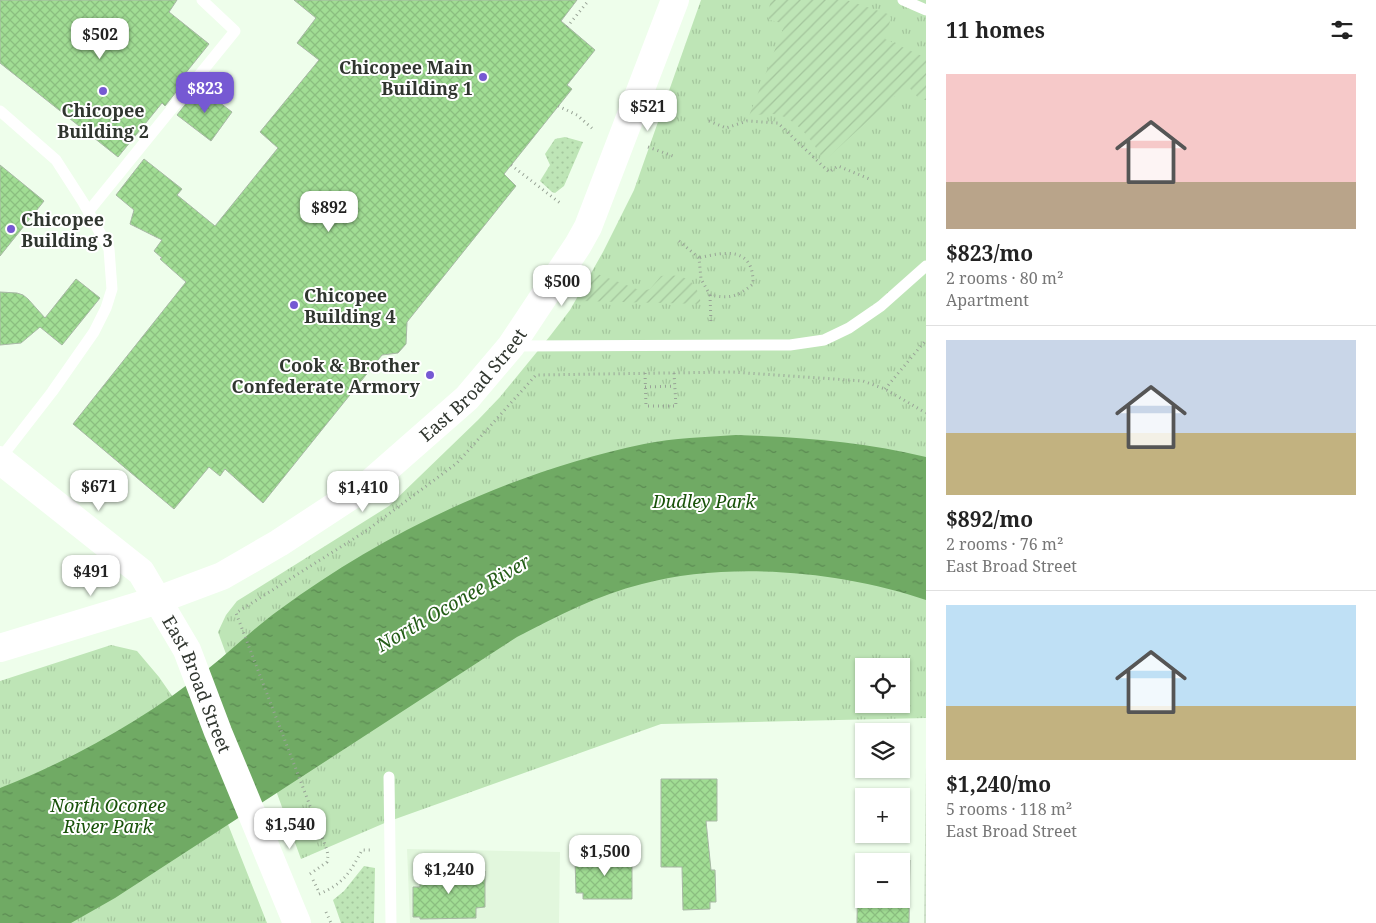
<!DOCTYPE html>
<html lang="en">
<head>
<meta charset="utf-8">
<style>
  :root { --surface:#fff; --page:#f2f2f2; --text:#222; --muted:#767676; --line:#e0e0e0; --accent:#7659d3 }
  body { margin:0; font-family:"Noto Serif",serif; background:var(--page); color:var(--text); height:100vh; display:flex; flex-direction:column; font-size:19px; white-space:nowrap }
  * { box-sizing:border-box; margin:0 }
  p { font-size:16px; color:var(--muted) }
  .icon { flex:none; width:28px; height:28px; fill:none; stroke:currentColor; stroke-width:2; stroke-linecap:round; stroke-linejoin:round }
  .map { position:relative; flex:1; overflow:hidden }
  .side { display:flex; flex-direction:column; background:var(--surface); width:450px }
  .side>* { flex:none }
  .tools { position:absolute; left:855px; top:658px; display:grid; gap:10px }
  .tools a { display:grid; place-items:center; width:55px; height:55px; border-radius:0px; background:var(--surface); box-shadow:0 1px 4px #0004; font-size:25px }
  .price { position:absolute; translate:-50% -42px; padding:0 11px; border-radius:10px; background:#fff; color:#222; font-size:16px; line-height:32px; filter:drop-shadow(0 1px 2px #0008) }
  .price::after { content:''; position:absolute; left:50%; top:30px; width:15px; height:11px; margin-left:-8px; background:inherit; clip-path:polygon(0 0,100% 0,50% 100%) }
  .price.current { background:var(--accent); color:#fff }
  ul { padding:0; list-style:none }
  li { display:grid; align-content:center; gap:10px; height:265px; padding:0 20px }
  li+li { border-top:1px solid var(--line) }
  li span { display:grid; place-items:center; height:155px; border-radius:0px; color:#555 }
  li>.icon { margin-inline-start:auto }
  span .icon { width:90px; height:90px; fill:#fffc; stroke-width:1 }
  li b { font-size:21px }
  h2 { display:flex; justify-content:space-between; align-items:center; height:60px; padding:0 20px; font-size:21px }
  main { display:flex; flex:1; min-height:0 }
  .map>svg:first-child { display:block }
  .built { fill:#e2f7dd }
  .industrial { fill:url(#industrial-grid) }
  .grass { fill:url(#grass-dots) }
  .park { fill:url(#park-tufts); fill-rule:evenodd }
  .garden { fill:url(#garden-furrows) }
  .water { fill:url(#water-ripples) }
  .building { fill:url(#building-cross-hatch); stroke:#a7b7a4; fill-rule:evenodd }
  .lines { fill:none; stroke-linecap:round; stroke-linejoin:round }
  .path { stroke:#98a396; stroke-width:3; stroke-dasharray:1 4; stroke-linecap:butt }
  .service { stroke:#fff; stroke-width:11 }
  .tertiary { stroke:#fff; stroke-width:28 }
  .poi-dot { fill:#7659d3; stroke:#fff; stroke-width:2 }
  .labels { text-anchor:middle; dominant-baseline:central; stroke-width:4; stroke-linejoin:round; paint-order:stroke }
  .poi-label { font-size:18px; font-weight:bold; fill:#30362f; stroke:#fff; text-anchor:end }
  .street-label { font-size:18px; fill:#30362f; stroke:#fff }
  .park-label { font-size:18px; font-style:italic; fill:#185209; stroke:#fff }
  .water-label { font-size:19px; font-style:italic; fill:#245d17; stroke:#fff }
</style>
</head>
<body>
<main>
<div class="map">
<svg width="926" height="923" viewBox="0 0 926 923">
  <defs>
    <pattern id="industrial-grid" width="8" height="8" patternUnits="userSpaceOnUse" patternTransform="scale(1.25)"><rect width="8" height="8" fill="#e2f7dd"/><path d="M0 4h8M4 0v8" fill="none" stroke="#c2d4be"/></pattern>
    <pattern id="grass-dots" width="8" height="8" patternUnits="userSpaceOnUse" patternTransform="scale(1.25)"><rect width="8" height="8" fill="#bee5b6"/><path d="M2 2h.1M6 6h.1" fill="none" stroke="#a4c59d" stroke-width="1.8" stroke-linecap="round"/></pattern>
    <pattern id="park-tufts" width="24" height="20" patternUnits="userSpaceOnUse" patternTransform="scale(1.25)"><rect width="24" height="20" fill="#bee5b6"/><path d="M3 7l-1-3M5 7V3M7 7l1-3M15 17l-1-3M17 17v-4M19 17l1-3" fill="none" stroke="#a4c59d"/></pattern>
    <pattern id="garden-furrows" width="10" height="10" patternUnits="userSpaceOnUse" patternTransform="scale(1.25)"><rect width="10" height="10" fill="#bee5b6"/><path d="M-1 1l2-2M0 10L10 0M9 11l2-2" fill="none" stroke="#a4c59d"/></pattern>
    <pattern id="water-ripples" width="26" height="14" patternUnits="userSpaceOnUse" patternTransform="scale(1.25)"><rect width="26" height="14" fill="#70aa64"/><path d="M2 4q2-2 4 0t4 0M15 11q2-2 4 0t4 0" fill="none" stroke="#5c8b53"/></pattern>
    <pattern id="building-cross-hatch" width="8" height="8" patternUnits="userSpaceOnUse" patternTransform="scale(1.25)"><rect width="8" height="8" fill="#a1dd94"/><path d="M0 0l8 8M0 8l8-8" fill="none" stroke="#8bbe80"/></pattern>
  </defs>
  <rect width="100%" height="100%" fill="#eefeeb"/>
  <path class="built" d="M407,849L560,852L559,923H410Z"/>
  <path class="industrial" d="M926,766V923H924Z"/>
  <path class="grass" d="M565,137L583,142L564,186L555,193L552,192L540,181L550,165L545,154L555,139Z
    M364,866L375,868L374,923H341L333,900L344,891Z"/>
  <path class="park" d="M701,0H926V718L661,724L387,822L301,859L218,632L226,615L237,601L389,506L478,420L500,397L550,336L570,310L603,252L634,190ZM864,666H901V704H864Z
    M111,645L137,651L159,677L184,713L267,923H0V681Z"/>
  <path class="garden" d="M771,0H846L888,14L891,18L885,39L926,58V100H920L907,85L824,161C814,143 796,116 773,114C765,114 757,115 749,116L785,24L770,20L767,16Z
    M595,273L642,291L650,289L661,276C684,274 697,279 701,304L581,301Z"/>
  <path class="water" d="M736,435C799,437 864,442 926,457V600C841,571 729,561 642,584C598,595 557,616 517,637L115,898L71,923H0V788C74,759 147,718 209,668C233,649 254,628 279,610C388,530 512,472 644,444C674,438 705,437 736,435Z"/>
  <path class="building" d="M0,0H177L169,12L209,44L184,75L187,78L165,106L162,103L118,157L0,63Z
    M294,0H577L561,21L595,50L567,85L572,89L504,174L516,186L407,322L406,344L398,353L382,355L263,503L225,469L220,476L209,467L174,509L73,424L186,282L160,259L162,258L154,251L162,240L130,224L134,210L116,195L144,159L182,189L177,195L215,226L278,148L260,132L319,60L297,43L316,18Z
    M199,87L232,112L211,141L177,115Z
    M0,165L44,201L0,256Z
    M76,279L100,298L62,345L40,327L21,343L0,345V292L17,293L23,295L28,299L45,318Z
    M661,779H717V821H706L711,870H715L716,902H710V909L683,910L682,867H661Z
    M632,855V899H583V893H576L575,859H582L581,856Z
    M858,859L910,860L909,923H857ZM864,861H901V899H864Z
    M485,871V907L476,908V918L420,919V917H413V887H420V872Z"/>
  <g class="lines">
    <path class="path" d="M567,27L589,0
      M558,106L577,115L594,130
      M709,121L726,128L747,121L778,123L829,172L838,166L872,180
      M648,147L673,156
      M511,165L560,203
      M679,241L699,258L701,279L710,295C730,299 737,297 753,284C754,247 726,251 699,258
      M710,295L711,324
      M645,373L646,406H676L674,373
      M645,387L675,386
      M885,389L926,340
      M310,874L327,862L328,856L327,850L236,613L366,531L457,463L536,375L732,372L863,381L885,389L926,413
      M313,880L319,892
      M319,894C343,884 350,873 362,850H371
      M326,912L331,923"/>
    <path class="service" d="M903,0L926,10
      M0,111L56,160L83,202L109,249L112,289L106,308L94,332L52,392L0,459
      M88,212L235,31L202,0
      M513,346L790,345L824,340L849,328L881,306L926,266
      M389,777L391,923"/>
    <g class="tertiary">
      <path id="s1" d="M0,460L141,572L187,650L218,732L297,923"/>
      <path id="s2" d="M0,648L158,600L222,576L279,543L369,484L467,398L511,346L578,245L588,227L675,0"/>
    </g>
  </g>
  <g class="poi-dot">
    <circle cx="483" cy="77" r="5"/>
    <circle cx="103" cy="91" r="5"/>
    <circle cx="11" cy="229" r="5"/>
    <circle cx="294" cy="305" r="5"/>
    <circle cx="430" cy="375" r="5"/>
  </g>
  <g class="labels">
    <g class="poi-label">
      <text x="473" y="67">Chicopee Main<tspan x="473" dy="21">Building 1</tspan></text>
      <text x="103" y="110" text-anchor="middle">Chicopee<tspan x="103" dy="21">Building 2</tspan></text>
      <text x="21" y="219" text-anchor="start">Chicopee<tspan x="21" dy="21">Building 3</tspan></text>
      <text x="304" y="295" text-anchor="start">Chicopee<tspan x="304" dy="21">Building 4</tspan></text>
      <text x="420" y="365">Cook &amp; Brother<tspan x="420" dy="21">Confederate Armory</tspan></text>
    </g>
    <g class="street-label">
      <text stroke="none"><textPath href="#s2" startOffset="551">East Broad Street</textPath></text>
      <text stroke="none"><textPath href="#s1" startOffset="306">East Broad Street</textPath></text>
    </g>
    <g class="park-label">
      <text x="704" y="501">Dudley Park</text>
      <text x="108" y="805">North Oconee<tspan x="108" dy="21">River Park</tspan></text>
    </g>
    <g class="water-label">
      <text transform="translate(453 603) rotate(-30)">North Oconee River</text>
    </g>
  </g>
</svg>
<div class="tools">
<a><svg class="icon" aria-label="locate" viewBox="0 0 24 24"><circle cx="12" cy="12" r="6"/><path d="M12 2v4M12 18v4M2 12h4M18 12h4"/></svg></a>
<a><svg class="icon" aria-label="layers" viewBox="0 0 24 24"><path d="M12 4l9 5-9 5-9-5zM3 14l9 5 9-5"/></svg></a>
<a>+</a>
<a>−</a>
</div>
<b class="price" style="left:100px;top:60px">$502</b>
<b class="price current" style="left:205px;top:114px">$823</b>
<b class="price" style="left:648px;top:132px">$521</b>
<b class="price" style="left:329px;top:233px">$892</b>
<b class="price" style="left:562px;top:307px">$500</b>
<b class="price" style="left:99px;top:512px">$671</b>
<b class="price" style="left:363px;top:513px">$1,410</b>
<b class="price" style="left:91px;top:597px">$491</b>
<b class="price" style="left:290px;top:850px">$1,540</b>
<b class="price" style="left:605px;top:877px">$1,500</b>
<b class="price" style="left:449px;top:895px">$1,240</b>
</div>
<section class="side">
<h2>11 homes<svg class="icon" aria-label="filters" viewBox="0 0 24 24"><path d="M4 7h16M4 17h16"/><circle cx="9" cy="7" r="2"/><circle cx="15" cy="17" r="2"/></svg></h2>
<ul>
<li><span style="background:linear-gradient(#f6c9c9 70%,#b9a48a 0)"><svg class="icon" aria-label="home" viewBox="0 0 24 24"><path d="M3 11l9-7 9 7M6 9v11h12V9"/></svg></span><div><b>$823/mo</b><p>2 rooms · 80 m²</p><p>Apartment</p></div></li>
<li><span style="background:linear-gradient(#c9d6e8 60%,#c2b280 0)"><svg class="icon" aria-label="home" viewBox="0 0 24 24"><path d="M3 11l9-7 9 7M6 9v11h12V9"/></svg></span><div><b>$892/mo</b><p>2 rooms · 76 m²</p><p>East Broad Street</p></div></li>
<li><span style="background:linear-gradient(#bfe0f5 65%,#c2b280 0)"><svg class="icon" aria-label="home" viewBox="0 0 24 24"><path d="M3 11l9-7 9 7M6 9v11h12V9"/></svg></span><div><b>$1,240/mo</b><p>5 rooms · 118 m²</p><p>East Broad Street</p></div></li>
</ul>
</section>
</main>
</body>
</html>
